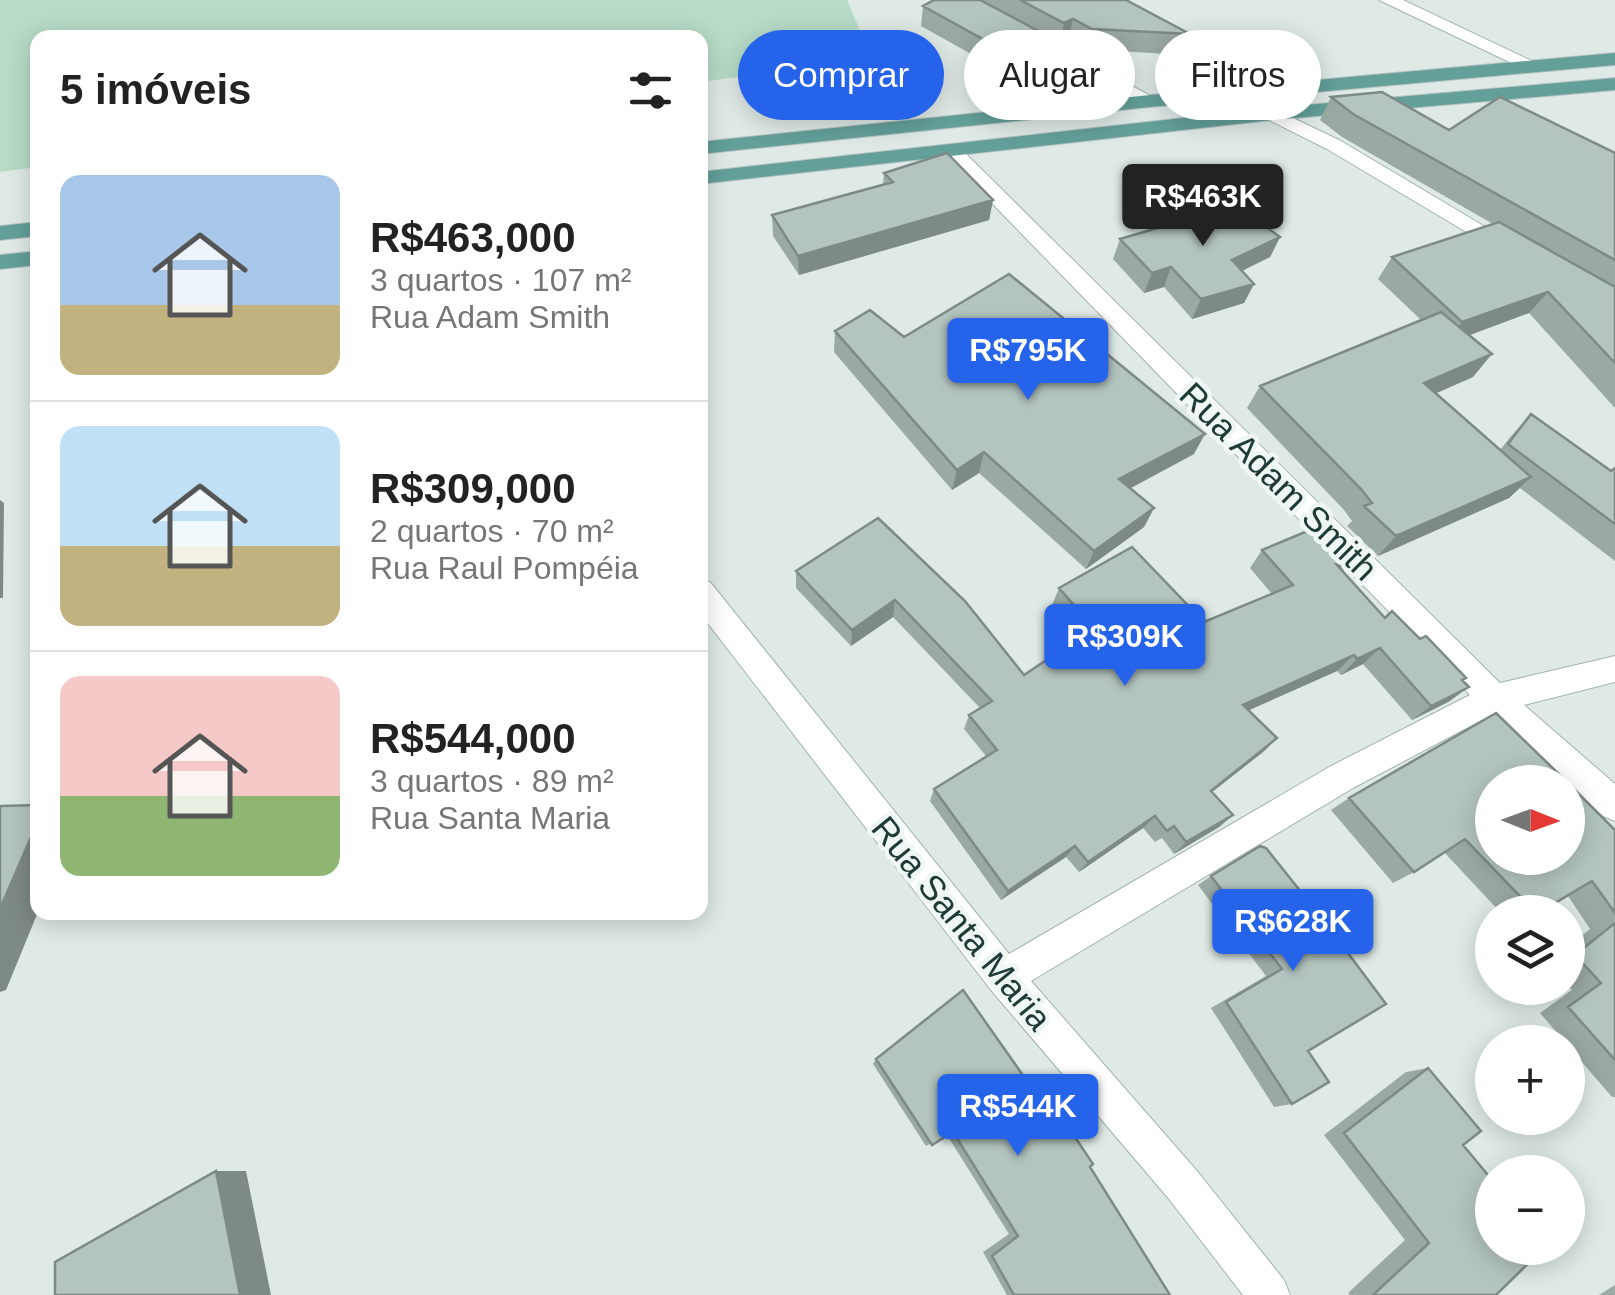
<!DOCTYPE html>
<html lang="pt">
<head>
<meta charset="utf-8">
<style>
  :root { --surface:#fff; --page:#f6f6f6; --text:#222; --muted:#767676; --line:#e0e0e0; --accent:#2563eb }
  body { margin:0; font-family:Helvetica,sans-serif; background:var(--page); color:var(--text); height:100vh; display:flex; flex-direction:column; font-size:38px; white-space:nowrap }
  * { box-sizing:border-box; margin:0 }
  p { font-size:32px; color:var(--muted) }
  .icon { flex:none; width:55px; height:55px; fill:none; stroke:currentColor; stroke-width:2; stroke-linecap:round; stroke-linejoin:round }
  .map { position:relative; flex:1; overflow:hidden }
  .drawer { position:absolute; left:30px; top:30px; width:678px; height:890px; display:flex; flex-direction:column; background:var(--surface); border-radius:20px; box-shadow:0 5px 25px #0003 }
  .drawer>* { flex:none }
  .banner { position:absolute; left:738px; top:30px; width:728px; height:90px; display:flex; gap:20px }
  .needle { width:65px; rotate:91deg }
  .tools { position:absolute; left:1475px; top:765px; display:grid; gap:20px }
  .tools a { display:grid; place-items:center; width:110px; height:110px; border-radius:50%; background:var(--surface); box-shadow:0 5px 25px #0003; font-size:50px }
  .price { position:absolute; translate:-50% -85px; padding:0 22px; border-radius:10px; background:var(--accent); color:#fff; font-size:32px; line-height:65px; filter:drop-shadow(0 2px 5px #0008) }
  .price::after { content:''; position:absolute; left:50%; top:60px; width:30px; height:22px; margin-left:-15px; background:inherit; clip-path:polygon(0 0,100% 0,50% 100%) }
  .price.on { background:#222; color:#fff }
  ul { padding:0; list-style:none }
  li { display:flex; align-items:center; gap:30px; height:250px; padding:0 30px }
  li+li { border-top:2px solid var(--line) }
  li span { display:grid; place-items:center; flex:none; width:280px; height:200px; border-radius:20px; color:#555 }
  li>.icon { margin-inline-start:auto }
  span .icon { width:120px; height:120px; fill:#fffc; stroke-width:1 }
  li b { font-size:42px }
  h2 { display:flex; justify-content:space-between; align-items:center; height:120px; padding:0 30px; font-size:42px }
  .pill { padding:0 35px; border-radius:45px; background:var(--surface); box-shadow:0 5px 25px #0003; font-size:35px; line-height:90px }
  .pill.on { background:var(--accent); color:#fff }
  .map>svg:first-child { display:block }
  .green { fill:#b7dbc7 }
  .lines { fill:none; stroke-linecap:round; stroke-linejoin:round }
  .minor-casing { stroke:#a2b2af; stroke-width:2 }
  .major-casing { stroke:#bcc4c3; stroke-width:2 }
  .minor { fill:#fff; fill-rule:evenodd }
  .major { fill:#63a09a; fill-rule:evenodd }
  .wall { fill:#9ba9a5 }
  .shaded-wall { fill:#7e8a86 }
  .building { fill:#b4c5c0; stroke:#7e8a86; stroke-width:2.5 }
  .labels { text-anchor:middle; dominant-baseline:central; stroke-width:9; stroke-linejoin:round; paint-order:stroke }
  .street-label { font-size:35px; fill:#203a37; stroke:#eff7f4 }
</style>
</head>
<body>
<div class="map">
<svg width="1615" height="1295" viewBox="0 0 1615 1295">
  <rect width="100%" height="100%" fill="#dfeae7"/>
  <path class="green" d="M0,0H847L872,59L700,82V38H38L37,167L0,172Z"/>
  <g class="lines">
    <defs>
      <path id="minor" d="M948,0H971L1160,101L1150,107L1143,105Z
        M1379,0H1403L1538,64L1529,70L1522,68Z
        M1272,108L1341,141L1524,250L1513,257L1505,255L1327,149L1265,118L1262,114Z
        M951,144L958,146L1500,683L1615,656V682L1524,705L1615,784V821L1603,816L1491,715L1353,788L1031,981L1197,1171L1284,1280L1290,1295H1243L1169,1199L991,990L700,613V579L710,582L1009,954L1331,766L1470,695L944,154L941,150Z"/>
      <path id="major" d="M1615,53V65L1150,107L700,154V142L1150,95Z
        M1615,78V90L1272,120L700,184V172L1272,108Z
        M38,222V236L0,240V226Z
        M38,251V265L0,269V255Z"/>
    </defs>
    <use href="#minor" class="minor-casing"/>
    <use href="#major" class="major-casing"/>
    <use href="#minor" class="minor"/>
    <use href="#major" class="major"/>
  </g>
  <path class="wall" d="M934,0H1126L1190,34L1183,55L1087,49L1068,39L1060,43L1044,35L1040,54L1005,73L921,26L923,6Z
    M1331,97L1449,130L1615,153V408L1529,313L1469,335L1473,377L1436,393L1500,450L1512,435L1531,414L1611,471L1615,468V561L1520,488L1509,498L1378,556L1347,526L1352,521L1344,510L1247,408L1260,386L1421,320L1378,279L1392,257L1493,224L1342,137L1320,120Z
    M884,173L993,200L989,220L799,275L773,236L772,215L883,185Z
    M1280,237L1270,257L1242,271L1254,284L1244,303L1192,319L1164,287L1144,293L1113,259L1120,239Z
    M835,331L904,337L1194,454L1131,488L1154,508L1144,527L1086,569L979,473L952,490L834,352Z
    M878,518L1024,675L1080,637L1052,605L1059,588L1204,622L1272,594L1250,568L1262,550L1343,571L1385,618L1420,639L1466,678L1463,681L1469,687L1448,702L1412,720L1363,664L1341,675L1337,671L1249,710L1277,738L1263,752L1212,792L1233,815L1219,827L1174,854L1162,838L1155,842L1143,828L1079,872L1066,857L1001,900L930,801L934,789L986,756L964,729L969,715L980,708L893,617L851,646L796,588V571Z
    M1349,798L1615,830V1097H1612L1568,1046V1042H1565L1540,1013L1572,990L1568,986V947L1590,929L1568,896L1540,912H1500L1444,852L1414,872L1393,883L1331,810Z
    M1260,846L1308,1051L1292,1104L1274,1107L1211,1008L1266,976L1198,885L1211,876Z
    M876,1059L1032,1089L1041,1086L1170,1295H1007L983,1252L1009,1234L947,1135L926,1146L873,1064Z
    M1428,1068L1463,1145L1496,1295H1350L1348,1293L1405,1240L1324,1135L1406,1072Z
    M1615,1285V1295H1599Z"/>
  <path class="shaded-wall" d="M1073,19L1068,39L1060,43L1064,23Z
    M1044,34L1040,54L1005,73L1008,53Z
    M993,200L989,220L799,275L798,256Z
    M1280,237L1270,257L1223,280L1232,260Z
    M1171,267L1164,287L1144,293L1152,273Z
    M1254,284L1244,303L1192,319L1201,299Z
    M1548,292L1529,313L1446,344L1462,322Z
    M1492,354L1473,377L1407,406L1424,383Z
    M1205,434L1194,454L1110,499L1119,479Z
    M984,452L979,473L952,490L957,470Z
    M1531,477L1509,498L1378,556L1396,536Z
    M0,500L4,503L3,598H0Z
    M1154,508L1144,527L1086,569L1094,551Z
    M1360,553L1344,571L1321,581L1336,564Z
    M895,600L893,617L851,646L852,630Z
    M1380,648L1363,664L1341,675L1357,659Z
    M1354,655L1337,671L1229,719L1243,705Z
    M1469,687L1448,702L1412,720L1431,706Z
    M1277,738L1263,752L1198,803L1211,791Z
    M1233,815L1219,827L1174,854L1186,842Z
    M1155,816L1143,828L1079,872L1088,862Z
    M38,821V912L6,990L0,992V909Z
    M1075,846L1066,857L1001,900L1008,891Z
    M216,1171H246L271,1295H240Z"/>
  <path class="building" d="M934,0H980L1044,34L1008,53L923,6Z
    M1020,0H1126L1190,34L1092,29L1073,19L1064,23Z
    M1382,92L1449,130L1500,97L1615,153V260L1353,114L1331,97Z
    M947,153L993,200L798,256L772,215L893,182L884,173Z
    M1236,205L1280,237L1232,260L1254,284L1201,299L1171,267L1152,273L1120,239Z
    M1499,222L1615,287V363L1548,292L1462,322L1392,257Z
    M1009,274L1205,434L1119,479L1154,508L1094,551L984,452L957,470L835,331L870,310L904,337Z
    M1441,312L1492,354L1424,383L1531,477L1396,536L1364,506L1372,503L1361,489L1260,386Z
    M1531,414L1611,471L1615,468V524L1508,444Z
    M878,518L965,601L1024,675L1094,628L1059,588L1132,547L1204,622L1293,585L1262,550L1329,522L1360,553L1336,564L1385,618L1392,611L1420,639L1426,636L1466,678L1462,680L1469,687L1431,706L1380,648L1357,659L1354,655L1243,705L1277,738L1211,791L1233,815L1186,842L1174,826L1167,831L1155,816L1088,862L1075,846L1008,891L934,789L997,750L969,715L992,701L895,600L852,630L796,571Z
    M1496,713L1567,782H1492V858H1568V783L1615,830V913L1592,881L1540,912H1535L1465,839L1414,872L1349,798Z
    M38,805V821L0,909V806Z
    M1260,846L1266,848L1321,917L1386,1004L1308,1051L1329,1082L1292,1104L1226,1002L1282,969L1211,876Z
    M1615,923V1060L1568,1007L1601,983L1575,955Z
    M963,990L1034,1091L1041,1086L1093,1164L1090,1167L1170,1295H1014L992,1256L1018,1236L953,1132L932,1145L876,1059Z
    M1428,1068L1481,1131L1463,1145L1492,1180V1248H1544L1496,1295H1373L1429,1243L1344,1133Z
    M216,1171L240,1295H55V1262Z"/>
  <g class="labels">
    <g class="street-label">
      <text transform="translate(1279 481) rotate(45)">Rua Adam Smith</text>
      <text transform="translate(962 923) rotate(51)">Rua Santa Maria</text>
    </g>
  </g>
</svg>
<div class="tools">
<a><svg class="needle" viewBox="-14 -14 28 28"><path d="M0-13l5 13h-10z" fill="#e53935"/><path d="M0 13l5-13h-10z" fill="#767676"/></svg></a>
<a><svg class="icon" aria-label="layers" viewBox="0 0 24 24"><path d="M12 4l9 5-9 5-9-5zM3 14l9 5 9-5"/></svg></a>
<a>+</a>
<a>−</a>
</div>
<b class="price on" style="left:1203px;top:249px">R$463K</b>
<b class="price" style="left:1028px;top:403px">R$795K</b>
<b class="price" style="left:1125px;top:689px">R$309K</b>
<b class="price" style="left:1293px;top:974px">R$628K</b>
<b class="price" style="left:1018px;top:1159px">R$544K</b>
<div class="banner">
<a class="pill on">Comprar</a>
<a class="pill">Alugar</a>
<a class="pill">Filtros</a>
</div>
<section class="drawer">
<h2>5 imóveis<svg class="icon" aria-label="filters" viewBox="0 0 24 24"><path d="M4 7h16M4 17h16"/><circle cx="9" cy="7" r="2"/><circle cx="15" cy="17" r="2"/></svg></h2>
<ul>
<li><span style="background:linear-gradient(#a9c7e8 65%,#c2b280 0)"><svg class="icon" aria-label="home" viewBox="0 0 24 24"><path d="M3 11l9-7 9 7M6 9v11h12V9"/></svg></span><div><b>R$463,000</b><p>3 quartos · 107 m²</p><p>Rua Adam Smith</p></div></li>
<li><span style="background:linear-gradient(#bfe0f5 60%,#c2b280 0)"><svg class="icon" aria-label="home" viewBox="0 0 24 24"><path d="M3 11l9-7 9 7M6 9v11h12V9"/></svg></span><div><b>R$309,000</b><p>2 quartos · 70 m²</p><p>Rua Raul Pompéia</p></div></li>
<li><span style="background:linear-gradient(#f6c9c9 60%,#8fb573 0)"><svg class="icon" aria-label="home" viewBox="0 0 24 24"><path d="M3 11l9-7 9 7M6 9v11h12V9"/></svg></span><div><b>R$544,000</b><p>3 quartos · 89 m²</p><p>Rua Santa Maria</p></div></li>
</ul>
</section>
</div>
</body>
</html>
